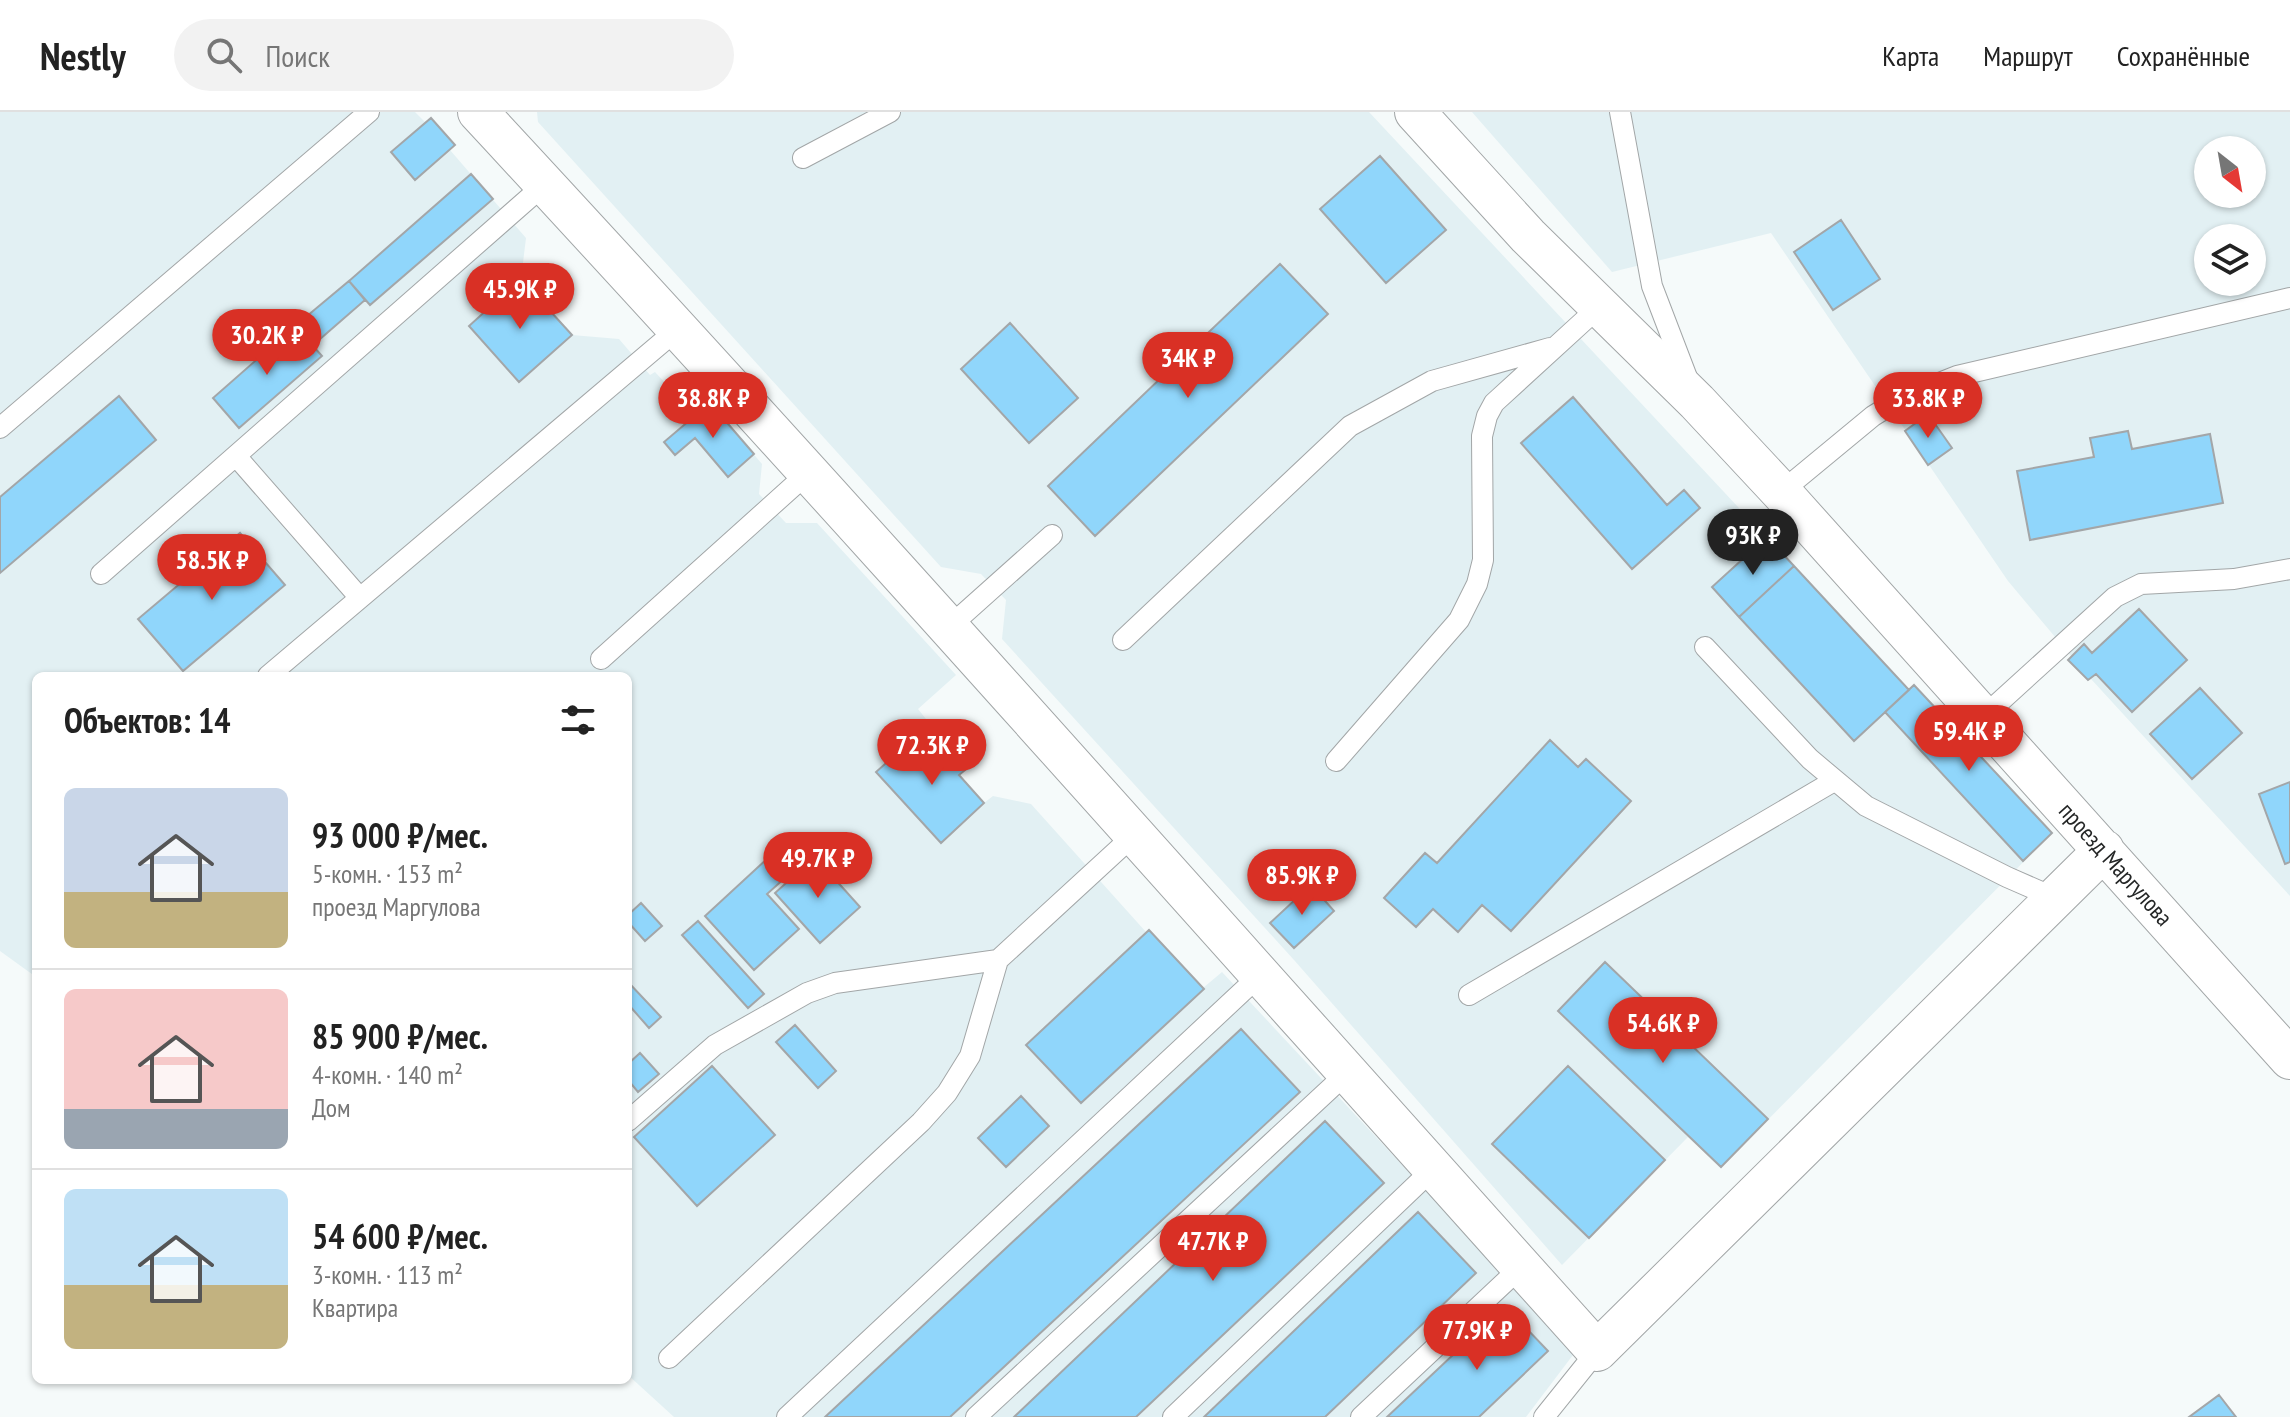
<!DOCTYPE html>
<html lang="ru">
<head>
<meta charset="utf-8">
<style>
  :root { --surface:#fff; --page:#f2f2f2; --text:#222; --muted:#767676; --line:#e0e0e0; --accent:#d93025 }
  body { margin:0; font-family:"PT Sans Narrow",sans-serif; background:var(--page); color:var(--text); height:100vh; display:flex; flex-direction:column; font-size:30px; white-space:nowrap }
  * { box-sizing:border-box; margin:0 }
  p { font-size:26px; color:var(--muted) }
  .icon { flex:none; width:44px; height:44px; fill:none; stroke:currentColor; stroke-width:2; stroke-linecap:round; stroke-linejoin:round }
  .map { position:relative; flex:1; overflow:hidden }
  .drawer { position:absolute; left:32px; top:560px; width:600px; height:712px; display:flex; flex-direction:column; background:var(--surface); border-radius:12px; box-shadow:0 2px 6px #0004 }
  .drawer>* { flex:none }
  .needle { width:52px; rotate:149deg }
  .controls { position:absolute; left:2194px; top:24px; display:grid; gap:16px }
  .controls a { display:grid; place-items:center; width:72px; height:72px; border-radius:50%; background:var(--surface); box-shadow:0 2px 6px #0004; font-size:40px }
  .price { position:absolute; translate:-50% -68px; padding:0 18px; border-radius:28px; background:var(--accent); color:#fff; font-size:26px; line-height:52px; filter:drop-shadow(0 2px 4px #0008) }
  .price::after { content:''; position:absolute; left:50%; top:48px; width:24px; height:18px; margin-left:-12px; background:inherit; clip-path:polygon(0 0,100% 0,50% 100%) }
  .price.current { background:#222; color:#fff }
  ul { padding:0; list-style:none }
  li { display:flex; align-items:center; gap:24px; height:200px; padding:0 32px }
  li+li { border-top:2px solid var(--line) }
  li span { display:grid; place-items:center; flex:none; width:224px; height:160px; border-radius:12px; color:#555 }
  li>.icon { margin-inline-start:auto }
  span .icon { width:96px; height:96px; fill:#fffc; stroke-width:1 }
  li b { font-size:34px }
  h2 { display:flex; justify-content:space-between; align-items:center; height:96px; padding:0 32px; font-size:34px }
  header { display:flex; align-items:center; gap:48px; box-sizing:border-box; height:112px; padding:0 40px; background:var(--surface); border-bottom:2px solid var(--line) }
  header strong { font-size:38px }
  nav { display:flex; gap:44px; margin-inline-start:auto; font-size:28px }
  .search { width:560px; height:72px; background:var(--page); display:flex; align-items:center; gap:20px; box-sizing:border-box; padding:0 28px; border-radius:44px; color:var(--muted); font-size:30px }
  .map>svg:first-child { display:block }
  .built { fill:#e2f0f3; fill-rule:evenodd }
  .building { fill:#90d6fb; stroke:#a3a6a8; stroke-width:2 }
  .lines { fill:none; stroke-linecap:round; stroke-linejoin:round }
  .lane-casing { stroke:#a2a6a7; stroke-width:22 }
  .street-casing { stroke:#a2a6a7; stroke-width:42 }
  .lane { stroke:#fff; stroke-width:20 }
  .street { stroke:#fff; stroke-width:40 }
  .labels { text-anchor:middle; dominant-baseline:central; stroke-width:8; stroke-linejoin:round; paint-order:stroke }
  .street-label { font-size:24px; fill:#242626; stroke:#fff }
</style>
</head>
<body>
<header>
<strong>Nestly</strong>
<div class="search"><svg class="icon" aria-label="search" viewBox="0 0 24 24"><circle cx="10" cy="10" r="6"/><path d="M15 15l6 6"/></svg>Поиск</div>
<nav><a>Карта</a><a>Маршрут</a><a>Сохранённые</a></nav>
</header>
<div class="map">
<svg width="2290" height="1305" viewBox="0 0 2290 1305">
  <rect width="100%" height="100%" fill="#f5fafa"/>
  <path class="built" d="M0,0H415L425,10L431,6L455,33L450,38L526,126L521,167L572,223L619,227L650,263L655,260L680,287L710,291L762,352L759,382L786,411H817L956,563L918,597L930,612L920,621L945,648L956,639L970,654L959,664L984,691L993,684L1031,692L1146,820L1203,876L1222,860L1576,1239L1526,1305H674L628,1263V564H36V865L0,839Z
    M537,0H1369L1909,578L1914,573L2052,721L1721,1055L1688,1025L1562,1153L1294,848L1002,527L1006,488L981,462L941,455L538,10Z
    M1472,0H2290V784L2091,567L2088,568L2068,548L2071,544L2008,469L1771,121L1612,160ZM2208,38H2252V82H2208ZM2208,126H2252V170H2208Z"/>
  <path class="building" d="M431,6L455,33L415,68L391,40Z
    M1380,44L1446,118L1386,171L1320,97Z
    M471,62L493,87L370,193L349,169Z
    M1841,108L1880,167L1833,198L1794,140Z
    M1280,152L1328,202L1095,424L1048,374Z
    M521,167L572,223L519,270L469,214Z
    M349,169L365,188L312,234L295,214Z
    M1010,211L1078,286L1029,331L961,257Z
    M295,214L322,244L239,316L213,286Z
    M119,284L156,328L0,461V385Z
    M1573,285L1667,393L1684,378L1700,396L1632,457L1521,331Z
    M710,291L754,342L728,365L695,326L675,343L664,330Z
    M1928,302L1952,336L1928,353L1905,319Z
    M2128,319L2132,337L2210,322L2223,391L2030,428L2017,359L2094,345L2090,326Z
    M240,421L285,473L183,559L138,507Z
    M1767,425L1794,454L1739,505L1712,475Z
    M1794,454L1909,578L1854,629L1739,505Z
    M2139,497L2187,548L2132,600L2096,562L2088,568L2068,548L2084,532L2092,541Z
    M1914,573L2052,721L2023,749L1885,600Z
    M2200,576L2242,621L2192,667L2150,622Z
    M920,621L946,649L956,639L970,654L959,663L984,691L941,731L876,660Z
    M1550,628L1578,655L1586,647L1631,689L1511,819L1482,793L1458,820L1433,797L1416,815L1384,786L1425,741L1437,751Z
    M2290,670V750L2285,752L2259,682Z
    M815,745L860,795L820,831L775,781Z
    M768,746L786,765L767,782L799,817L754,858L705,804Z
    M1311,773L1334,799L1294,836L1270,811Z
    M641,791L662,814L645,829L628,810V803Z
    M698,809L764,882L748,896L682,823Z
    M1149,818L1204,877L1081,991L1026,933Z
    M1605,850L1768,1007L1721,1055L1558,899Z
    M628,870L661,905L649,916L628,892Z
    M795,913L836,959L818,976L776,930Z
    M1241,917L1300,980L950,1305H825Z
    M640,941L659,962L638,980L628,968V952Z
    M712,954L775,1023L697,1094L634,1025Z
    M1568,954L1665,1048L1589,1126L1492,1032Z
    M1021,984L1049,1014L1006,1055L978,1026Z
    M1325,1009L1384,1071L1136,1305H1014Z
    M1418,1100L1476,1161L1325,1305H1204Z
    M1505,1194L1548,1239L1479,1305H1387Z
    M2219,1283L2236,1305H2189Z"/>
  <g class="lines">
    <defs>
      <path id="lane" d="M1620,0L1652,174L1688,268
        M803,46L890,0
        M0,316L369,0
        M236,344L360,486
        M1781,380L1873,304L1904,285L1957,264L2290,186
        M101,462L545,72
        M949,515L1052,423
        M1123,528L1350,314L1432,269L1550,236
        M1705,535L1810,647L1866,694L2007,765L2055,786
        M601,547L809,360
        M268,564L679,216
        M1983,605L2115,485L2141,472L2234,467L2290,457
        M1336,649L1459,508L1477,472L1483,448L1482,324L1487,304L1494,291L1599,195
        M1469,883L1834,669
        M628,1009L715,933L807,881L835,871L998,848L1134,723
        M669,1246L921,1010L947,981L970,944L998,848
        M787,1305L1259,864
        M976,1305L1347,961
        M1173,1305L1433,1057
        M1361,1305L1521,1155
        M1544,1305L1597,1239"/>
      <path id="street" d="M478,0C857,408 1225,825 1597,1239L2104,738
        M1415,0L1528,124L1697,290L1781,380L2290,947"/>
    </defs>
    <use href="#lane" class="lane-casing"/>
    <use href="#street" class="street-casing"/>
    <use href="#lane" class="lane"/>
    <use href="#street" class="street"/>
  </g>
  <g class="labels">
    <g class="street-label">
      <text transform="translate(2116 752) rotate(48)">проезд Маргулова</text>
    </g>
  </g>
</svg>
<div class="controls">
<a><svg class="needle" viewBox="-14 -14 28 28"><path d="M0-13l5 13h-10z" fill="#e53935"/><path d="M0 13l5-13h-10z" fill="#767676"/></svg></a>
<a><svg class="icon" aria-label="layers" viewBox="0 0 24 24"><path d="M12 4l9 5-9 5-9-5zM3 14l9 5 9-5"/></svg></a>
</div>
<b class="price" style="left:520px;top:219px">45.9K ₽</b>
<b class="price" style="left:267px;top:265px">30.2K ₽</b>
<b class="price" style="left:1188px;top:288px">34K ₽</b>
<b class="price" style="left:713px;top:328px">38.8K ₽</b>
<b class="price" style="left:1928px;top:328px">33.8K ₽</b>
<b class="price current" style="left:1753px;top:465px">93K ₽</b>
<b class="price" style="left:212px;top:490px">58.5K ₽</b>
<b class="price" style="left:1969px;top:661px">59.4K ₽</b>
<b class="price" style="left:932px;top:675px">72.3K ₽</b>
<b class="price" style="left:818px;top:788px">49.7K ₽</b>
<b class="price" style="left:1302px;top:805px">85.9K ₽</b>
<b class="price" style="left:1663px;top:953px">54.6K ₽</b>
<b class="price" style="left:1213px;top:1171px">47.7K ₽</b>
<b class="price" style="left:1477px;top:1260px">77.9K ₽</b>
<section class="drawer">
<h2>Объектов: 14<svg class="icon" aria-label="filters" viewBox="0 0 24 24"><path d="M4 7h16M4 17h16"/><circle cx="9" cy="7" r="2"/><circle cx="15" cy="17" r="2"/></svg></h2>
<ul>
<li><span style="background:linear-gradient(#c9d6e8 65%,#c2b280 0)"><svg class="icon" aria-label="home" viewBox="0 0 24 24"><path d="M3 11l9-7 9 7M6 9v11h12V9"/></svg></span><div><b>93 000 ₽/мес.</b><p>5-комн. · 153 m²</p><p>проезд Маргулова</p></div></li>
<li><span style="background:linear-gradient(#f6c9c9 75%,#9aa5b1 0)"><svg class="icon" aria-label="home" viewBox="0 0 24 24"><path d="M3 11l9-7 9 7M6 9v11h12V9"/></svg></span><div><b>85 900 ₽/мес.</b><p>4-комн. · 140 m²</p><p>Дом</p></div></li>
<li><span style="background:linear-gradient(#bfe0f5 60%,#c2b280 0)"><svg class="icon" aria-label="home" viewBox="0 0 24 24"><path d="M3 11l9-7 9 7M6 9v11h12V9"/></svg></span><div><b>54 600 ₽/мес.</b><p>3-комн. · 113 m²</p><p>Квартира</p></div></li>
</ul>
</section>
</div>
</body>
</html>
